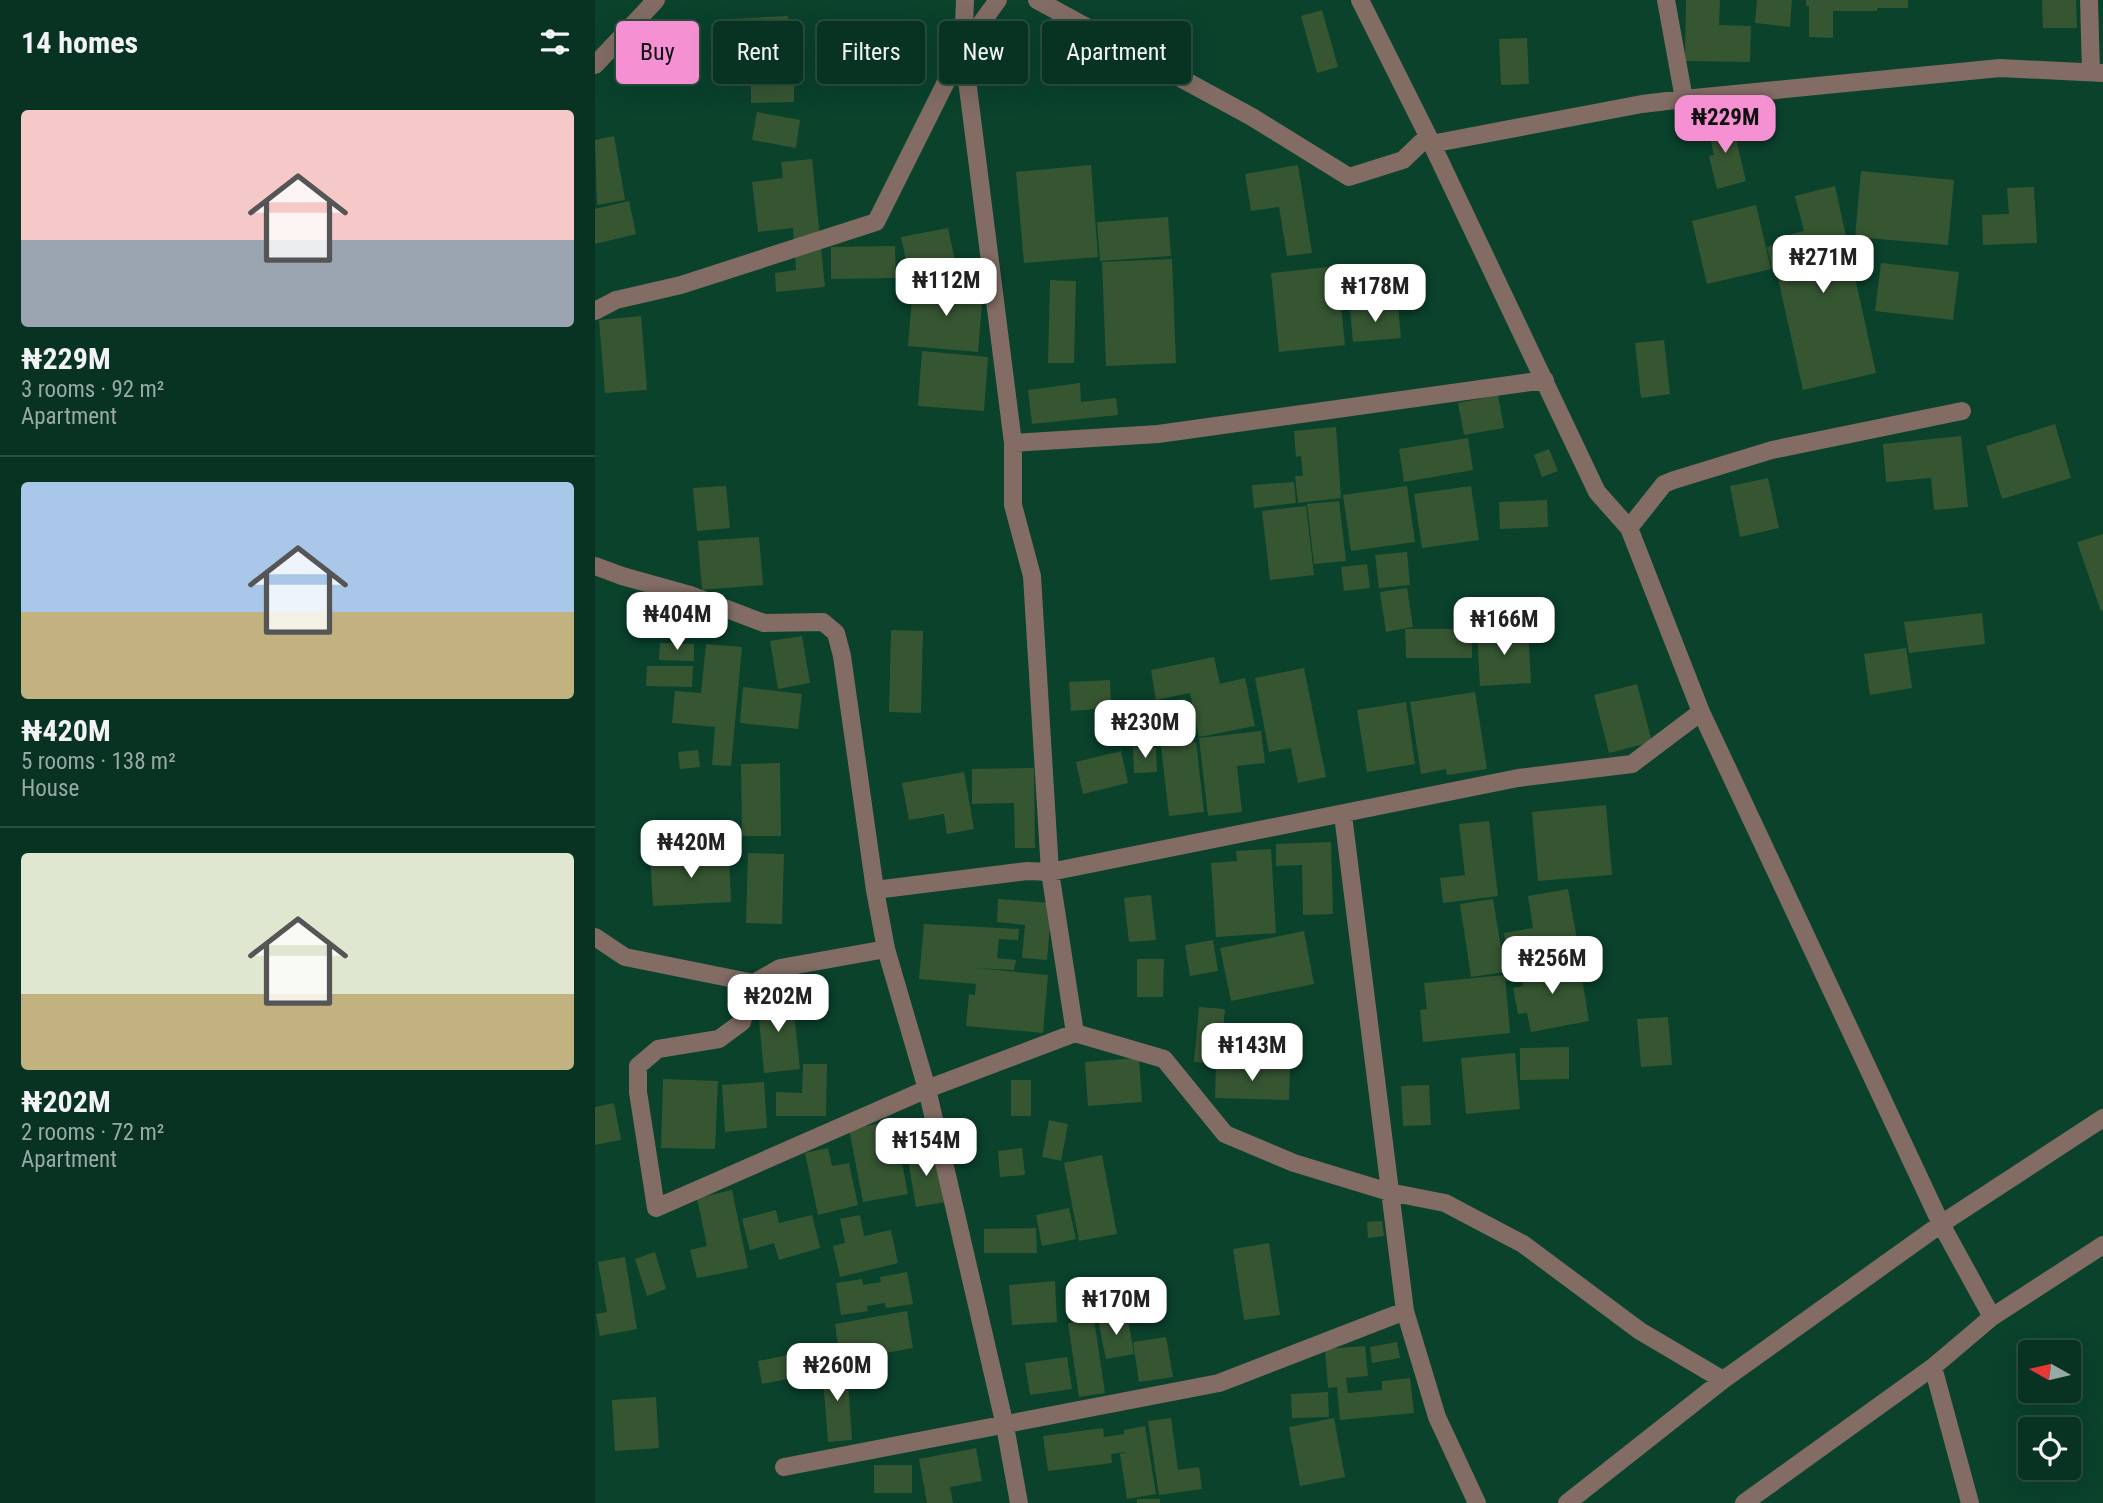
<!DOCTYPE html>
<html lang="en">
<head>
<meta charset="utf-8">
<style>
  :root { --surface:#083221; --page:#113a2a; --text:#f1f3f6; --muted:#98aaa5; --line:#294d3f; --accent:#f591d2 }
  body { margin:0; font-family:"Roboto Condensed",sans-serif; background:var(--page); color:var(--text); height:100vh; display:flex; flex-direction:column; font-size:26px; white-space:nowrap }
  * { box-sizing:border-box; margin:0 }
  p { font-size:23px; color:var(--muted) }
  .icon { flex:none; width:38px; height:38px; fill:none; stroke:currentColor; stroke-width:2; stroke-linecap:round; stroke-linejoin:round }
  .map { position:relative; flex:1; overflow:hidden }
  .side { display:flex; flex-direction:column; background:var(--surface); width:595px }
  .side>* { flex:none }
  .top-card { position:absolute; left:21px; top:21px; width:665px; height:63px; display:flex; gap:14px }
  .needle { width:46px; rotate:278deg }
  .tools { position:absolute; left:1423px; top:1340px; display:grid; gap:14px }
  .tools a { display:grid; place-items:center; width:63px; height:63px; border-radius:7px; background:var(--surface); box-shadow:0 7px 28px #0002,0 0 0 2px var(--line); font-size:35px }
  .price { position:absolute; translate:-50% -60px; padding:0 16px; border-radius:14px; background:#fff; color:#222; font-size:23px; line-height:46px; filter:drop-shadow(0 2px 4px #0008) }
  .price::after { content:''; position:absolute; left:50%; top:42px; width:21px; height:16px; margin-left:-10px; background:inherit; clip-path:polygon(0 0,100% 0,50% 100%) }
  .price.current { background:var(--accent); color:#111 }
  ul { padding:0; list-style:none }
  li { display:grid; align-content:center; gap:14px; height:371px; padding:0 21px }
  li+li { border-top:2px solid var(--line) }
  li span { display:grid; place-items:center; height:217px; border-radius:7px; color:#555 }
  li>.icon { margin-inline-start:auto }
  span .icon { width:126px; height:126px; fill:#fffc; stroke-width:1 }
  li b { font-size:30px }
  h2 { display:flex; justify-content:space-between; align-items:center; height:84px; padding:0 21px; font-size:30px }
  .chip { padding:0 24px; border-radius:7px; background:var(--surface); box-shadow:0 7px 28px #0002,0 0 0 2px var(--line); font-size:24px; line-height:63px }
  .chip.current { background:var(--accent); color:#111 }
  main { display:flex; flex:1; min-height:0 }
  .map>svg:first-child { display:block }
  .building { fill:#365632 }
  .lines { fill:none; stroke-linecap:round; stroke-linejoin:round }
  .minor { stroke:#826c64; stroke-width:18 }
</style>
</head>
<body>
<main>
<section class="side">
<h2>14 homes<svg class="icon" aria-label="filters" viewBox="0 0 24 24"><path d="M4 7h16M4 17h16"/><circle cx="9" cy="7" r="2"/><circle cx="15" cy="17" r="2"/></svg></h2>
<ul>
<li><span style="background:linear-gradient(#f6c9c9 60%,#9aa5b1 0)"><svg class="icon" aria-label="home" viewBox="0 0 24 24"><path d="M3 11l9-7 9 7M6 9v11h12V9"/></svg></span><div><b>₦229M</b><p>3 rooms · 92 m²</p><p>Apartment</p></div></li>
<li><span style="background:linear-gradient(#a9c7e8 60%,#c2b280 0)"><svg class="icon" aria-label="home" viewBox="0 0 24 24"><path d="M3 11l9-7 9 7M6 9v11h12V9"/></svg></span><div><b>₦420M</b><p>5 rooms · 138 m²</p><p>House</p></div></li>
<li><span style="background:linear-gradient(#dfe7d0 65%,#c2b280 0)"><svg class="icon" aria-label="home" viewBox="0 0 24 24"><path d="M3 11l9-7 9 7M6 9v11h12V9"/></svg></span><div><b>₦202M</b><p>2 rooms · 72 m²</p><p>Apartment</p></div></li>
</ul>
</section>
<div class="map">
<svg width="1508" height="1503" viewBox="0 0 1508 1503">
  <rect width="100%" height="100%" fill="#0a422c"/>
  <path class="building" d="M1091,0H1125L1124,25L1156,26L1155,62L1090,61Z
    M1162,0H1197L1195,27L1160,23Z
    M1211,0H1313V8H1282V11H1238V38L1214,37V6H1211Z
    M1447,0H1481L1482,28H1448Z
    M727,10L743,67L722,73L706,16Z
    M193,16L195,73L138,75L136,19Z
    M932,38L934,84L906,85L904,39Z
    M199,76V102L156,103V77Z
    M162,112L205,120L201,148L157,140Z
    M1136,118L1151,181L1122,189L1114,156L1119,155L1112,124Z
    M19,136L30,200L2,205L0,140Z
    M217,159L230,287L181,292L180,273L201,270L198,228L163,232L157,182L188,178L186,162Z
    M496,165L503,257L429,263L421,172Z
    M703,165L717,253L692,256L684,207L656,211L650,174Z
    M1266,171L1359,180L1353,245L1260,237Z
    M1240,186L1281,373L1208,390L1182,274L1228,262L1178,273L1172,247L1197,240L1196,234L1209,231L1200,196Z
    M1439,187L1442,243L1388,245L1387,215L1414,214L1412,188Z
    M34,201L41,234L0,244V209Z
    M1161,205L1176,269L1112,284L1097,221Z
    M573,217L576,256L505,261L502,222Z
    M353,228L361,266L314,275L306,237Z
    M300,246L301,278L236,279V247Z
    M577,259L581,363L511,366L507,262Z
    M1286,263L1364,272L1358,320L1280,311Z
    M742,266L750,345L684,352L676,273Z
    M455,280L481,281L479,363H453Z
    M318,285L388,291L383,352L313,346Z
    M803,307L806,338L758,342L755,310Z
    M46,316L52,390L10,393L4,320Z
    M1069,340L1075,394L1046,398L1040,343Z
    M327,351L393,357L389,411L323,406Z
    M485,383L486,402L521,398L523,415L437,424L433,390Z
    M903,395L909,428L869,435L863,403Z
    M1460,424L1476,478L1407,499L1391,446Z
    M741,427L746,498L703,503L700,476H708L706,456L701,457L699,431Z
    M1366,436L1373,507L1339,510L1336,478L1291,482L1288,444Z
    M873,438L878,470L809,482L804,449Z
    M954,449L963,471L947,477L939,455Z
    M1173,478L1184,528L1145,537L1135,486Z
    M699,482L701,503L659,508L657,485Z
    M131,486L135,528L102,531L98,488Z
    M812,486L820,542L756,551L748,495Z
    M876,486L884,540L827,548L819,494Z
    M952,500L953,527L905,529L904,502Z
    M744,501L751,561L719,564L712,504Z
    M711,506L719,575L675,580L667,511Z
    M1508,534V610L1506,611L1482,542Z
    M164,537L168,585L107,590L103,541Z
    M812,552L815,585L784,588L780,555Z
    M772,564L775,588L749,591L746,567Z
    M812,588L818,627L791,632L785,592Z
    M1387,613L1390,644L1314,653L1309,622Z
    M933,628L936,683L885,686L882,631Z
    M810,629H877V658H811Z
    M296,630L328,631L326,713L294,712Z
    M207,636L215,683L183,689L175,641Z
    M65,643L99,644V661L64,660Z
    M111,644L147,647L136,766L117,765L120,727L77,723L80,691L106,693Z
    M1311,648L1317,688L1275,695L1269,654Z
    M619,657L625,684L650,678L660,726L604,737L595,693L561,700L556,670Z
    M52,666H98L97,687L51,686Z
    M709,668L731,777L703,783L696,748L674,752L660,678Z
    M515,680L516,708L476,711L474,682Z
    M1042,684L1057,742L1014,753L999,695Z
    M148,687L207,694L203,729L145,723Z
    M880,692L892,769L852,775L851,769L826,774L815,702Z
    M590,699L594,723L598,722L600,737L575,741L573,729H570L566,703Z
    M811,702L820,764L772,772L762,710Z
    M562,711L563,745L537,747L536,712Z
    M666,731L670,763L642,766L647,812L613,816L604,738Z
    M601,742L609,812L574,816L566,746Z
    M538,748H561L562,772L539,773Z
    M103,750L105,767L85,769L83,752Z
    M526,751L533,783L488,794L481,762Z
    M185,763L186,836H147L146,764Z
    M439,768L440,848H420L419,803L377,804V769Z
    M369,772L379,829L352,834L349,814L314,820L307,783Z
    M1011,805L1017,875L943,881L937,812Z
    M894,821L903,896L848,903L845,878L870,875L864,824Z
    M736,842L738,914L708,915L707,865L681,866V844Z
    M676,849L681,933L621,937L616,863L642,861L641,851Z
    M153,853L189,854L187,924L151,923Z
    M134,854L136,902L58,906L55,857Z
    M973,889L984,951L914,963L909,933L938,928L933,896Z
    M556,895L561,940L534,942L529,898Z
    M403,899L457,903L452,960L427,958L430,925L402,922Z
    M898,899L910,972L876,977L865,904Z
    M329,924L424,929L423,940L404,939L402,958L421,960L419,970L381,968L453,975L448,1033L371,1026L374,994L380,995L381,984L324,979Z
    M709,931L719,984L636,1001L625,948Z
    M618,940L623,971L595,976L590,945Z
    M542,959H569L568,997H542Z
    M984,959L994,1021L936,1032L932,1013L923,1014L918,988L928,986L925,969Z
    M910,975L915,1033L828,1042L825,1010L832,1009L829,983Z
    M197,994L205,1069L169,1073L162,998Z
    M604,1007L630,1009L625,1064L599,1062Z
    M1073,1017L1077,1065L1046,1067L1042,1019Z
    M974,1047V1079L925,1080V1048Z
    M920,1053L925,1109L871,1114L866,1058Z
    M544,1058L547,1102L493,1106L490,1062Z
    M208,1064H232L231,1116H181V1092L207,1093Z
    M621,1066L695,1068L694,1100L620,1098Z
    M68,1079L123,1081L120,1149L66,1148Z
    M416,1080H436V1116H416Z
    M169,1082L172,1128L130,1132L127,1085Z
    M834,1085L836,1125L808,1126L806,1086Z
    M19,1103L26,1140L0,1145V1107Z
    M454,1120L473,1124L466,1161L447,1157Z
    M299,1121L313,1194L268,1202L254,1129Z
    M233,1148L237,1166L254,1163L263,1205L223,1215L210,1153Z
    M427,1148L430,1175L405,1177L403,1151Z
    M341,1149L351,1202L321,1207L312,1154Z
    M507,1155L522,1234L484,1241L469,1163Z
    M137,1190L153,1268L102,1278L95,1250L112,1246L102,1198Z
    M474,1208L481,1239L447,1246L441,1215Z
    M181,1210L184,1223L217,1215L225,1248L184,1260L179,1243L155,1250L147,1219Z
    M265,1215L269,1236L296,1230L303,1263L245,1277L238,1246L250,1243L245,1219Z
    M787,1221L789,1236L773,1238L772,1222Z
    M441,1228L442,1253H389V1229Z
    M674,1243L685,1315L649,1320L638,1249Z
    M60,1252L71,1289L52,1296L40,1259Z
    M30,1257L42,1329L5,1336L1,1314L12,1312L3,1262Z
    M312,1272L318,1304L291,1308L290,1303L272,1306L273,1311L246,1315L241,1283L267,1279L268,1285L286,1282L285,1277Z
    M460,1281L462,1322L417,1325L414,1285Z
    M312,1311L318,1348L252,1360L249,1344L243,1345L240,1324Z
    M532,1314L539,1354L511,1359L503,1320Z
    M499,1319L510,1393L484,1397L473,1323Z
    M571,1337L578,1377L544,1382L538,1342Z
    M802,1342L805,1358L777,1363L775,1347Z
    M770,1346L773,1376L751,1378L753,1393L787,1390V1381L815,1378L819,1413L745,1420L742,1387L733,1388L730,1349Z
    M213,1351L218,1374L167,1384L163,1361Z
    M472,1357L477,1389L435,1395L430,1363Z
    M252,1365L257,1440L233,1442L227,1366Z
    M733,1392L734,1417L697,1418L696,1394Z
    M61,1397L64,1448L20,1451L17,1400Z
    M576,1418L583,1470L604,1467L607,1489L564,1495L553,1421Z
    M739,1418L750,1477L705,1486L694,1427Z
    M550,1426L561,1494L532,1499L525,1454L532,1452L516,1454L517,1463L453,1471L448,1436L508,1428L509,1437L529,1434V1430Z
    M381,1448L387,1481L355,1487L358,1503H332L324,1459Z
    M279,1465H317V1493H279Z
    M542,1499H565V1503H542Z"/>
  <g class="lines">
    <path class="minor" d="M370,0L368,48L418,443V505L437,576L455,872L923,778L1037,764L1106,712
      M442,0L657,117L754,177L808,160L833,136
      M765,0L833,136L1002,492L1034,528L1106,712L1346,1224L1397,1317
      M1494,0L1496,72
      M0,65L61,0
      M1089,99L1405,68L1508,73
      M836,144L1047,104L1089,99L1071,0
      M0,311L21,300L86,285L281,222L368,48L403,0
      M418,443L563,434L950,380
      M1034,528L1069,484L1079,480L1177,450L1367,411
      M0,566L27,576L95,595L169,623L228,622L241,633L247,656L280,890L291,949L332,1089L410,1426L424,1503
      M748,815L810,1311L842,1417L882,1503
      M280,890L432,871L455,872L480,1033
      M0,937L30,957L159,983
      M291,949L185,968L159,983L147,1022L124,1039L63,1049L43,1066V1092L61,1208L332,1089L480,1033L569,1059L630,1134L699,1163L794,1192L850,1203L928,1244L1045,1331L1128,1380
      M1338,1367L1375,1503
      M189,1467L624,1383L810,1311
      M972,1503L1128,1380L1346,1224L1508,1118
      M1149,1503L1338,1367L1397,1317L1508,1245"/>
  </g>
</svg>
<div class="tools">
<a><svg class="needle" viewBox="-14 -14 28 28"><path d="M0-13l5 13h-10z" fill="#e53935"/><path d="M0 13l5-13h-10z" fill="#98aaa5"/></svg></a>
<a><svg class="icon" aria-label="locate" viewBox="0 0 24 24"><circle cx="12" cy="12" r="6"/><path d="M12 2v4M12 18v4M2 12h4M18 12h4"/></svg></a>
</div>
<b class="price current" style="left:1130px;top:155px">₦229M</b>
<b class="price" style="left:1228px;top:295px">₦271M</b>
<b class="price" style="left:351px;top:318px">₦112M</b>
<b class="price" style="left:780px;top:324px">₦178M</b>
<b class="price" style="left:82px;top:652px">₦404M</b>
<b class="price" style="left:909px;top:657px">₦166M</b>
<b class="price" style="left:550px;top:760px">₦230M</b>
<b class="price" style="left:96px;top:880px">₦420M</b>
<b class="price" style="left:957px;top:996px">₦256M</b>
<b class="price" style="left:183px;top:1034px">₦202M</b>
<b class="price" style="left:657px;top:1083px">₦143M</b>
<b class="price" style="left:331px;top:1178px">₦154M</b>
<b class="price" style="left:521px;top:1337px">₦170M</b>
<b class="price" style="left:242px;top:1403px">₦260M</b>
<div class="top-card">
<a class="chip current">Buy</a>
<a class="chip">Rent</a>
<a class="chip">Filters</a>
<a class="chip">New</a>
<a class="chip">Apartment</a>
</div>
</div>
</main>
</body>
</html>
